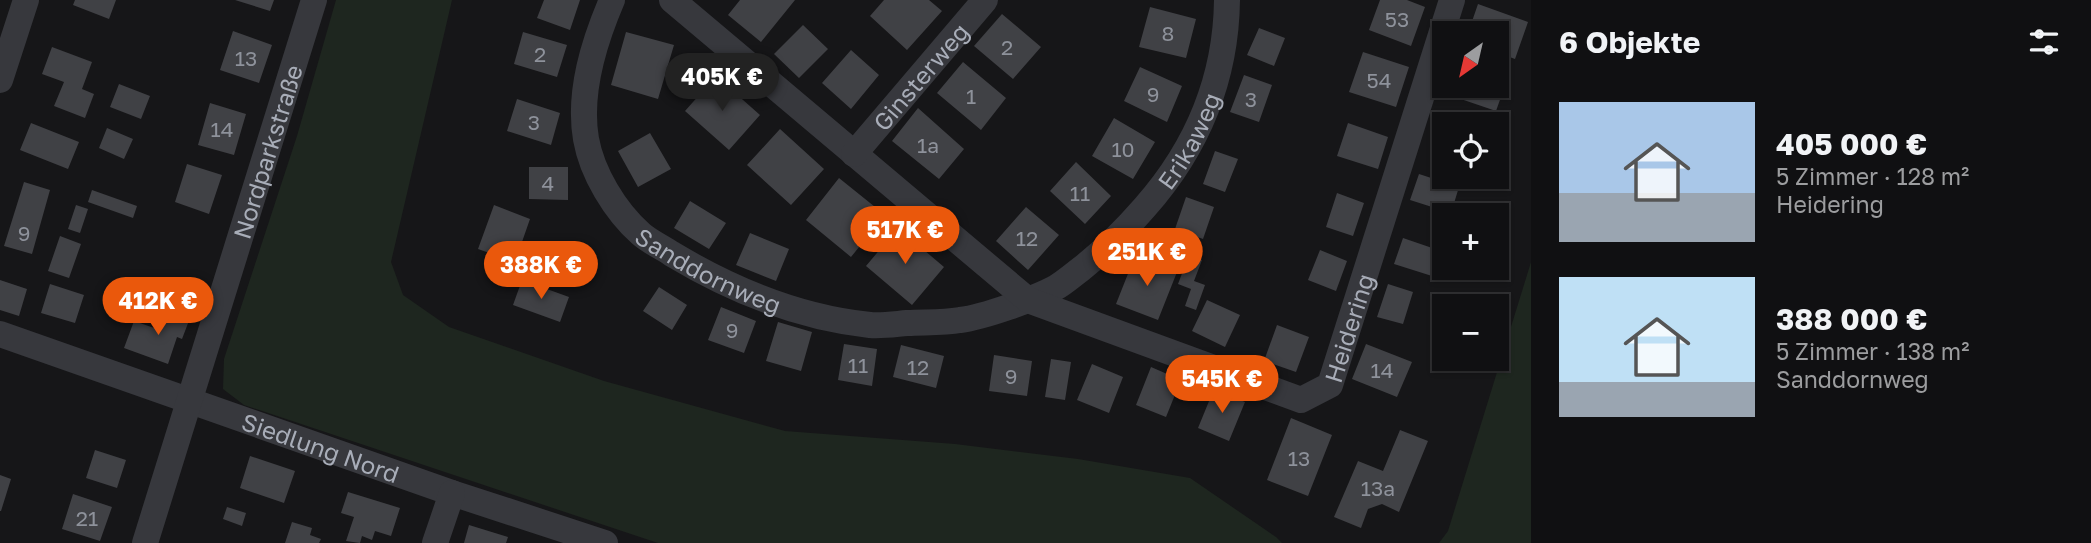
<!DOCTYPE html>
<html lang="de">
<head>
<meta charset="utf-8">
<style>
  :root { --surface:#101012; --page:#19191b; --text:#f1f3f6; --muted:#9c9d9f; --line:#303032; --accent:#ea580c }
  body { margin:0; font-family:"Golos Text",sans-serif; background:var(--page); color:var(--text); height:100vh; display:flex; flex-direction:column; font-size:26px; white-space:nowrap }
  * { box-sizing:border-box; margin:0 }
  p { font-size:23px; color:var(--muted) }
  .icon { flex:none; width:38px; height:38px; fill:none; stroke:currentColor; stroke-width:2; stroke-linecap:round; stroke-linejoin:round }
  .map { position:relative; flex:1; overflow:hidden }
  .sheet { display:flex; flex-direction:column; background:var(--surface); width:560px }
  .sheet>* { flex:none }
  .needle { width:46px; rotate:214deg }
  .fabs { position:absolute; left:1432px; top:21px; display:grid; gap:14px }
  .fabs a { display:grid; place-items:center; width:77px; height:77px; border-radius:0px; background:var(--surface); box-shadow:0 2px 5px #0004,0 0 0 2px var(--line); font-size:35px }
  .price { position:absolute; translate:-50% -60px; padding:0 16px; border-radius:24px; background:var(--accent); color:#fff; font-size:23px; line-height:46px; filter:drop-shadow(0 2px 4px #0008) }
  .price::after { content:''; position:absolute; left:50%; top:42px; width:21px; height:16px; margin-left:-10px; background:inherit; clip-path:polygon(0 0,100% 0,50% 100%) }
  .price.current { background:#222; color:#fff }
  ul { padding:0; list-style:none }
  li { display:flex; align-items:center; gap:21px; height:175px; padding:0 28px }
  li span { display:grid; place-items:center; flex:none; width:196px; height:140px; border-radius:0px; color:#555 }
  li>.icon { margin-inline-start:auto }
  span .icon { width:84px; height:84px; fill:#fffc; stroke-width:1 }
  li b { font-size:30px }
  h2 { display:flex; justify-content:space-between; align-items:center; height:84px; padding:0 28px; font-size:30px }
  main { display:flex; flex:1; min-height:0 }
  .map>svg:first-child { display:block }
  .green { fill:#1e261f }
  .building { fill:#404145 }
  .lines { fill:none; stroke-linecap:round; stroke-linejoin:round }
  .street { stroke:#37383d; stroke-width:26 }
  .labels { text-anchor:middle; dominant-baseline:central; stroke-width:6; stroke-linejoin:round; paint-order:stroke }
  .number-label { font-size:21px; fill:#8e929b }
  .street-label { font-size:24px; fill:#a8adb8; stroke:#111113 }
</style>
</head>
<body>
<main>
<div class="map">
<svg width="1531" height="543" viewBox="0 0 1531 543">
  <rect width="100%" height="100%" fill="#161618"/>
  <path class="green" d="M336,0H452L391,262L403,295L449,327L604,381L785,431L955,444L1078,459L1190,478L1276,537L1282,543H658L244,405L223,389L224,359L297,136Z
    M1531,262V543H1439L1448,531Z"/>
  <path class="building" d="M75,0H116L109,19L73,5Z
    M235,0H274L270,11Z
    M544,0H580L570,30L537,18Z
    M740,0H795L761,42L728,15Z
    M884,0H929L942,11L907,50L870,16Z
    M1380,0H1407L1425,7L1411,46L1369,30Z
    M1478,4L1528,22L1515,59L1496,52V33H1468Z
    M1150,7L1196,19L1186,58L1139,47Z
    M1002,14L1041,47L1013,79L974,46Z
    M803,25L828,49L799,78L774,54Z
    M1259,28L1285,38L1274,66L1247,55Z
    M233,31L272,45L259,83L220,70Z
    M523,32L567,45L557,77L514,64Z
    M626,32L674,45L658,99L611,85Z
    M52,47L92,62L82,89L94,94L85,118L54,106L64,82L42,74Z
    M851,50L879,75L851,109L822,83Z
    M1363,52L1409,67L1396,107L1349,92Z
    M963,62L1006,98L981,130L937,93Z
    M1140,67L1182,86L1167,122L1124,101Z
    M1244,75L1272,85L1259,122L1230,112Z
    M716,76L760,115L729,150L685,111Z
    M1496,77L1507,80L1496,111L1452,96L1455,86H1496Z
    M119,84L150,96L141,119L110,107Z
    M517,99L560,113L551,145L507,131Z
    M210,103L246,114L234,155L198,145Z
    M918,108L964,149L939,179L892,141Z
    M1441,117L1464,124H1444V157L1430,153Z
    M1114,118L1155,142L1133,179L1092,156Z
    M31,123L79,142L68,169L20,150Z
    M1348,123L1388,137L1378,169L1337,156Z
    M107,128L133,139L124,159L99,148Z
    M780,129L824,169L791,205L747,165Z
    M650,133L671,169L638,187L618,151Z
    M1215,151L1238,159L1225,192L1203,184Z
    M1076,162L1111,196L1085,224L1050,191Z
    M187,164L222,175L209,214L175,202Z
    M529,167H568V200L529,199Z
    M1419,174L1459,187L1451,213L1410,200Z
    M839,178L885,215L851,257L806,220Z
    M24,182L50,190L32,254L4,246Z
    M92,190L137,206L133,218L88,202Z
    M1337,193L1364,203L1353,236L1326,227Z
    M1186,197L1214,207L1203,239L1175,229Z
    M690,201L726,223L709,249L674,228Z
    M76,205L88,209L80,233L68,229Z
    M494,205L530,219L515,262L478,249Z
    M1026,207L1059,235L1028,270L996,241Z
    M898,228L944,267L912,305L866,266Z
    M750,233L789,249L776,281L736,265Z
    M60,236L81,244L69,278L48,271Z
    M1403,238L1441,251L1432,276L1394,264Z
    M1320,250L1347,261L1336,291L1308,280Z
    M1189,255L1202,260L1194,281L1205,285L1196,310L1185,306L1191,289L1178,284Z
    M1135,256L1177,272L1158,320L1116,304Z
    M0,280L27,289L19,316L0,310Z
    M522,280L569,297L560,322L513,305Z
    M50,284L84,295L75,323L41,313Z
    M1388,284L1413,292L1403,324L1377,317Z
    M659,287L687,305L672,330L643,311Z
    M1207,300L1240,315L1225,347L1192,331Z
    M721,307L756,321L744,353L708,340Z
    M168,310L190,318L182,339L177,337L168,364L124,348L134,321L160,330Z
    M778,322L812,332L801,371L766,361Z
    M1277,325L1309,337L1296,372L1264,361Z
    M844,344L877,349L872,386L838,380Z
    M1366,344L1412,362L1397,397L1352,379Z
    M901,345L944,356L936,388L893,377Z
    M994,355L1032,361L1027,396L989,391Z
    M1051,359L1071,362L1065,400L1045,397Z
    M1092,364L1123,377L1109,413L1077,400Z
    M1151,367L1181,380L1166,417L1136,405Z
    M1214,389L1245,402L1229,441L1198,428Z
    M1291,418L1332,435L1308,496L1267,480Z
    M1400,430L1428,441L1399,512L1382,504L1368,509L1361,528L1334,517L1358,461L1383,471Z
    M95,450L126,460L117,488L86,478Z
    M250,456L295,471L284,503L240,488Z
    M0,475L11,479L1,511H0Z
    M348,492L400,508L391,536L375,531L372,540L362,536L360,543L346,541L354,517L341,513Z
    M73,494L112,507L100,541L62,529Z
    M227,507L246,513L242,526L223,519Z
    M292,522L312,528L310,535L321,539L319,543H285Z
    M469,525L508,537L506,543H464Z"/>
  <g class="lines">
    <g class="street">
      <path id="s1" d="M612,0C594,42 578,92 586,139C592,173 615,211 641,234C650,242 662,247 672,254C732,290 801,318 870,325C882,326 895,324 907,323C925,322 943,323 960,320C984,317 1034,299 1055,288C1064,283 1073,275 1081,269C1105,250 1125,230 1145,207C1197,148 1226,79 1227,0"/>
      <path id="s2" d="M672,0L1028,300L1301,400L1330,385L1452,0"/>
      <path d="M0,80L26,0"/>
      <path id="s3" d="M854,154L985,0"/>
      <path id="s4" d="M0,334L452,493L605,543"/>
      <path id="s5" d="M145,543L314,0"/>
      <path d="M435,543L452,493"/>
    </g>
  </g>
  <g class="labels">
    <g class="number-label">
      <text x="1397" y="19">53</text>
      <text x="1168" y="33">8</text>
      <text x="1007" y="47">2</text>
      <text x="540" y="54">2</text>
      <text x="246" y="58">13</text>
      <text x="1379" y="80">54</text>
      <text x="1153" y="94">9</text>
      <text x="971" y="96">1</text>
      <text x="1251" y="99">3</text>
      <text x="534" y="122">3</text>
      <text x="222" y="129">14</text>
      <text x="928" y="145">1a</text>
      <text x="1123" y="149">10</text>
      <text x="548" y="183">4</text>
      <text x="1080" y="193">11</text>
      <text x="24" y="233">9</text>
      <text x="1027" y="238">12</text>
      <text x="732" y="330">9</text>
      <text x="858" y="365">11</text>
      <text x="918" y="367">12</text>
      <text x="1382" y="370">14</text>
      <text x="1011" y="376">9</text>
      <text x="1299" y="458">13</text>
      <text x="1378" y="488">13a</text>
      <text x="87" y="518">21</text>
    </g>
    <g class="street-label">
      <text stroke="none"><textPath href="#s3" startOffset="102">Ginsterweg</textPath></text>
      <text stroke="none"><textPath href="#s1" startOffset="896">Erikaweg</textPath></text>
      <text stroke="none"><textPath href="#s5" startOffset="410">Nordparkstraße</textPath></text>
      <text stroke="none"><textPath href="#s1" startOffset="332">Sanddornweg</textPath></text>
      <text stroke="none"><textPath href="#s2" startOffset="849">Heidering</textPath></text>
      <text stroke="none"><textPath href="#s4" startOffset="340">Siedlung Nord</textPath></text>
    </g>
  </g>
</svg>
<div class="fabs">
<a><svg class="needle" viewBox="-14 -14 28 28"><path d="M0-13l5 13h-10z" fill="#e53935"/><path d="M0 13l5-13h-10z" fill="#9c9d9f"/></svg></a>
<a><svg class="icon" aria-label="locate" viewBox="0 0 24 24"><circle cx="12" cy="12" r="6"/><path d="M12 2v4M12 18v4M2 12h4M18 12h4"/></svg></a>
<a>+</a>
<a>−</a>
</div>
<b class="price current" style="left:722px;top:113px">405K €</b>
<b class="price" style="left:905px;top:266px">517K €</b>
<b class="price" style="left:1147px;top:288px">251K €</b>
<b class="price" style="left:541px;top:301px">388K €</b>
<b class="price" style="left:158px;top:337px">412K €</b>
<b class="price" style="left:1222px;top:415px">545K €</b>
</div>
<section class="sheet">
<h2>6 Objekte<svg class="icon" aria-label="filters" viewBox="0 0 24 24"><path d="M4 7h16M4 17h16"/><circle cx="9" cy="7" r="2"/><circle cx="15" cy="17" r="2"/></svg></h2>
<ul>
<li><span style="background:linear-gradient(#a9c7e8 65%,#9aa5b1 0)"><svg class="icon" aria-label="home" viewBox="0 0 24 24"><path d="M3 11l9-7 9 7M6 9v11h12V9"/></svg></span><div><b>405 000 €</b><p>5 Zimmer · 128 m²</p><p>Heidering</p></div></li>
<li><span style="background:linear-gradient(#bfe0f5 75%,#9aa5b1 0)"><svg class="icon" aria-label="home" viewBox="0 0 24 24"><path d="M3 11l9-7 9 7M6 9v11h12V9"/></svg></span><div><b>388 000 €</b><p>5 Zimmer · 138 m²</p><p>Sanddornweg</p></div></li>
</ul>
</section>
</main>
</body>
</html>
